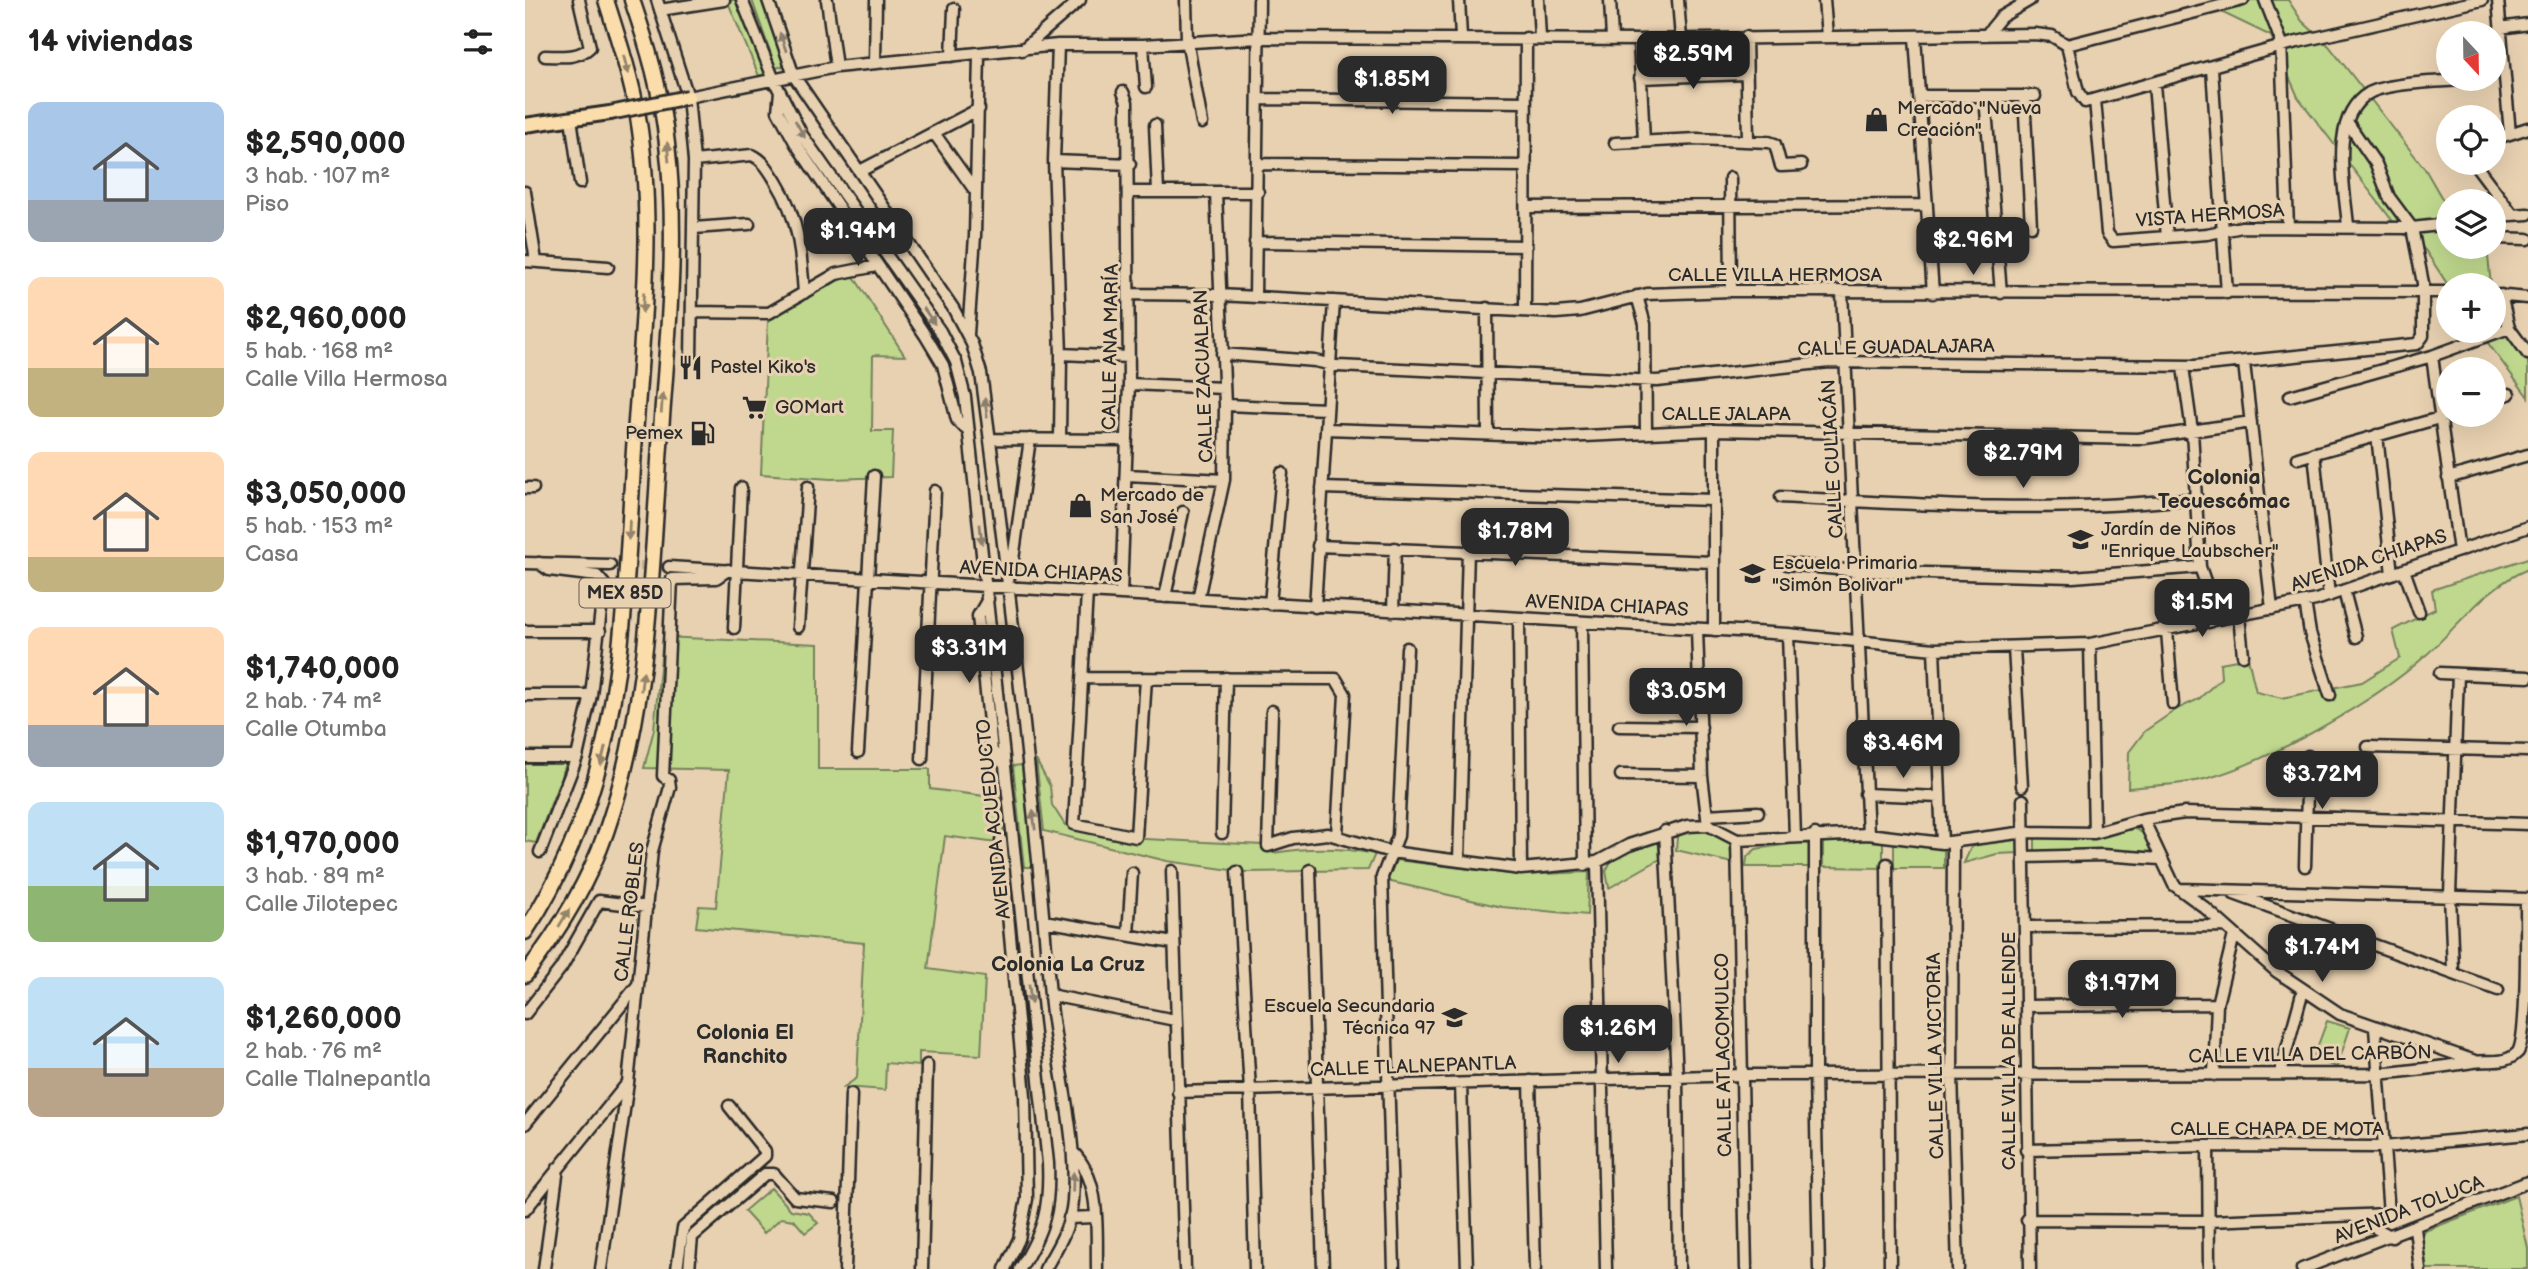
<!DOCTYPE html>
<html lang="es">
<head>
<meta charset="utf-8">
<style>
  :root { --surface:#fff; --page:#f2f2f2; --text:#222; --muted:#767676; --accent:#2b2b2b }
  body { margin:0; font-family:"Balsamiq Sans",sans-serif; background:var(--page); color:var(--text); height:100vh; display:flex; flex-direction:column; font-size:26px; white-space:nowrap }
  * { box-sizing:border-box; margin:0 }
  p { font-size:23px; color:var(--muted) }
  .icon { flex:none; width:38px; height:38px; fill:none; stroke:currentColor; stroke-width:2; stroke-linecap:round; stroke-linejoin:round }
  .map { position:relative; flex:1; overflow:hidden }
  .drawer { display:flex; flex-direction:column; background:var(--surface); width:525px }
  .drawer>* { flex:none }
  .needle { width:46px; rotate:158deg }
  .fabs { position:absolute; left:1911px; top:21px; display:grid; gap:14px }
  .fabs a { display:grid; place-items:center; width:70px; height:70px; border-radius:50%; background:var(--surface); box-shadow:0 7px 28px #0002; font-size:35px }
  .price { position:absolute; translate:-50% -60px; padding:0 16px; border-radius:14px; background:var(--accent); color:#fff; font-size:23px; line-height:46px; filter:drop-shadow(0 2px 4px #0008) }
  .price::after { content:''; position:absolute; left:50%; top:42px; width:21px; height:16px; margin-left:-10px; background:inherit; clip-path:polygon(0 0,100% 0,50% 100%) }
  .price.selected { background:#222; color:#fff }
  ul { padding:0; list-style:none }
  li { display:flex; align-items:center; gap:21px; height:175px; padding:0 28px }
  li span { display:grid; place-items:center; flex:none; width:196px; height:140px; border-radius:14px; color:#555 }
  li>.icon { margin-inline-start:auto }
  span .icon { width:84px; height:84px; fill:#fffc; stroke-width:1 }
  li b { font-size:30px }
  h2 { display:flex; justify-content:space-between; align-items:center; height:84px; padding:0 28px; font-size:30px }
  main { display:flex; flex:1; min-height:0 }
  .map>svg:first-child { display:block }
  .green { fill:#bfd88e; stroke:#75825c; stroke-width:2 }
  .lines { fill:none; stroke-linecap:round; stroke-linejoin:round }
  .minor-tunnel { stroke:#c2b096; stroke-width:10; stroke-dasharray:10 5; stroke-linecap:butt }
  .minor-casing { stroke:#2b2b2b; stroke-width:15 }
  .major-casing { stroke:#2b2b2b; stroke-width:18 }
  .highway-casing { stroke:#2b2b2b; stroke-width:19 }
  .minor { stroke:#e8d1b1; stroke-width:10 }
  .major { stroke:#fbddab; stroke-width:12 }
  .highway { stroke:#fbddab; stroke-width:14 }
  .major-bridge-casing { stroke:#2b2b2b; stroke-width:18; stroke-linecap:butt }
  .major-bridge { stroke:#fbddab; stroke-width:12 }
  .oneway { fill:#8a7e6e }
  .oneway2 { fill:#93846b }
  .labels { text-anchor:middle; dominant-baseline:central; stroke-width:6; stroke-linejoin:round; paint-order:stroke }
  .shield { fill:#e8d1b1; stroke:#645d53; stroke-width:2 }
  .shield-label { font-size:18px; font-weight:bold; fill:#2b2b2b }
  .poi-label { font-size:19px; fill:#2b2b2b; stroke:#e8d1b1; text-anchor:start }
  .street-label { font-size:19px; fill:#2b2b2b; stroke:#e8d1b1 }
  .neighbourhood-label { font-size:21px; font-weight:bold; fill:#2b2b2b; stroke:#e8d1b1 }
</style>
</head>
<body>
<main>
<section class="drawer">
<h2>14 viviendas<svg class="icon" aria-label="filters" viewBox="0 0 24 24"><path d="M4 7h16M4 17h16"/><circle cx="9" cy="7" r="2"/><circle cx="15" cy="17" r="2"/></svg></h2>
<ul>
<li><span style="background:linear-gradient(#a9c7e8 70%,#9aa5b1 0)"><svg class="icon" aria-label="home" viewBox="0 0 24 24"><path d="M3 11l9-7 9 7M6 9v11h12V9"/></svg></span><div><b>$2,590,000</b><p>3 hab. · 107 m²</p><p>Piso</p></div></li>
<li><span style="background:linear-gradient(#ffd9b3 65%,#c2b280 0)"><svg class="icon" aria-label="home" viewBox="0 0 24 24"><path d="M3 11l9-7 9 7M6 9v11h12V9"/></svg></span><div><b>$2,960,000</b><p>5 hab. · 168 m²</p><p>Calle Villa Hermosa</p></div></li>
<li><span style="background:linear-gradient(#ffd9b3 75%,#c2b280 0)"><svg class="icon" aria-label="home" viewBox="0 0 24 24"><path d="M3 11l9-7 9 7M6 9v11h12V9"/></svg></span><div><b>$3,050,000</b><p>5 hab. · 153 m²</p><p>Casa</p></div></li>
<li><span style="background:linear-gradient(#ffd9b3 70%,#9aa5b1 0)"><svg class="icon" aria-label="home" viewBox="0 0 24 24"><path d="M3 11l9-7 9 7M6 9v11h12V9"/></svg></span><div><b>$1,740,000</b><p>2 hab. · 74 m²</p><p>Calle Otumba</p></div></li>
<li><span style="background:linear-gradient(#bfe0f5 60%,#8fb573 0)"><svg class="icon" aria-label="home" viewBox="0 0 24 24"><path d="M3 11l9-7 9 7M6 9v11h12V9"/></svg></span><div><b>$1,970,000</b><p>3 hab. · 89 m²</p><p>Calle Jilotepec</p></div></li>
<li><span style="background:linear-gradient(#bfe0f5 65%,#b9a48a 0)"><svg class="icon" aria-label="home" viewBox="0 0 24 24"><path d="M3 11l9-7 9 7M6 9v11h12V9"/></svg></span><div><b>$1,260,000</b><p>2 hab. · 76 m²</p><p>Calle Tlalnepantla</p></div></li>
</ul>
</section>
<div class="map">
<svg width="2003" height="1269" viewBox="0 0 2003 1269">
  <rect width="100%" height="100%" fill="#e8d1b1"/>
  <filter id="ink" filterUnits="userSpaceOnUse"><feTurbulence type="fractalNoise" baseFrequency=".0143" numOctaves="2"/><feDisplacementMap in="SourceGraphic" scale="14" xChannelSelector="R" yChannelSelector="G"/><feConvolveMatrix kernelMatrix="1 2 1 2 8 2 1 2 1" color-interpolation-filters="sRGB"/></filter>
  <g filter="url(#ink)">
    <path class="green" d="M202,0H213L242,73L234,76Z
      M227,0H238L261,65L251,68Z
      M1690,0H1763L1777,21L1804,46L1900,169L1923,209V247H1954L1963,257L1966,285H1923L1900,250L1876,232L1773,97L1746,36L1698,13Z
      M326,272L380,356L348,355L347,431H368L366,477L306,479L236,474L243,321Z
      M1969,292L1985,332L2003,356V397L1954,331H1969Z
      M2003,558V569C1959,587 1933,627 1899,657C1850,701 1750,758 1687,777C1661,785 1630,785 1603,788L1604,752L1620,731L1652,709L1674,699L1696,678L1695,663L1723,658L1731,692L1757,698L1837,682L1875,658L1868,630L1910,609L1907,590Z
      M138,637L293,644V769H405V789L475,798L480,844L420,836L403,969L460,977L456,1055L394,1052V1066L361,1063L360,1090L319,1087L332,1078L339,943L171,927L174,906L191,907L204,770L119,768L129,729Z
      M511,760L525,786L527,805L540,825L601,838L738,845L748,853C783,847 815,847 850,854L843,870L720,872L642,861L519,831Z
      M0,764H41L11,843L0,841Z
      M497,765L508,867H499L488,766Z
      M1608,828L1620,834L1629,855L1510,853V836L1568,838Z
      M1184,829L1205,843L1207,863L1151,850L1152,837L1161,831Z
      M1133,838L1135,859L1084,888L1081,871L1087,859Z
      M1336,838L1358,841V868L1298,867V839Z
      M1469,840H1494V853L1472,854L1439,863L1446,847Z
      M1285,841V867H1221L1222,857L1231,849Z
      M1369,843L1419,849V868H1369Z
      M871,860L994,875L1064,872L1062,915L977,907L862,881Z
      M1802,1021L1825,1028L1812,1067L1788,1059Z
      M246,1188L266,1210L284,1213L293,1223L280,1233L269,1220L256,1218L239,1233L219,1211Z
      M1991,1196L2003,1248V1269H1899L1892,1234Z"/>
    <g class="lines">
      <path class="minor-tunnel" d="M85,565L144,567"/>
      <defs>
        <path id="minor" d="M132,0L163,97L169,161L166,359
          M217,0L249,80L277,135L415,331L431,362L440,397L523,1163C525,1209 519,1230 495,1269
          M243,0L269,76L428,308L447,344L456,373C484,580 508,787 525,995C531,1063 553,1133 548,1201C546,1226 532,1248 520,1269
          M302,0L311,67
          M661,0L662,40L677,123
          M934,0L936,37
          M1013,0L1015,38
          M1085,0L1087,39
          M1153,0L1156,39
          M1299,0L1302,36
          M1740,0L1756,41L1763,227
          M1973,0L1985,133
          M135,10L199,0
          M1975,28L2003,24
          M1461,35L1476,17L1505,0
          M1221,37L1223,140
          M1390,37L1408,293
          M1114,40L1119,141
          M533,45L529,161L536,354L535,439
          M618,45L621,87
          M1542,45L1718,0
          M497,50L555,0
          M20,56C36,56 53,59 65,47L54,0
          M427,56L429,9
          M350,63L351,0
          M1687,68L1702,293
          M1115,78L1220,74
          M1629,84L1642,237
          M255,92L253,111L271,144L400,335L418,365L432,420L444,432
          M1395,96H1510
          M1499,96L1506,226
          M163,97L311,67L533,45H618L734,38L1114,40L1510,34L1527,36L1542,45L1553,92L1560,102L1768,43L1957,0
          M1460,97L1476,293
          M734,99L1001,102
          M1570,100L1582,233L1588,241L1682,234L1717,227L1887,228L1923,224
          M46,118L55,183
          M630,125L633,192
          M409,133L451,192
          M1969,139L2003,128
          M1090,143L1172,139L1244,142L1250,144L1256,166L1276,165
          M169,161L227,155C239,160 245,172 252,183C274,219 276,252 279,293
          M529,161L605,164
          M1949,163L1988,215
          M733,164L1001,166
          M335,171L454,109
          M1205,178L1206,291
          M0,192L11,261
          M605,192H733
          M1001,207L1402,205
          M1969,216L2003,214
          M1823,226C1820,188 1803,117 1844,93C1864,82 1927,81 1952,79
          M169,228L224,224
          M1969,238L2003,239
          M730,242L1001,246
          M0,261L83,267
          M1317,292L1343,834
          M605,294L694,295L1031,313L1055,311L1122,294L1206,291L1923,292
          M1969,295L2003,298
          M1976,295L1984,328L2003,354
          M1112,296L1120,324L1121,433
          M730,297L734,0
          M962,308L963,434
          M1000,310L1001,38
          M167,312L244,313L311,274L351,266
          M443,334L450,236L454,55
          M536,354L604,357
          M697,354L790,361L813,366L1132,381L1304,362L1670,366L1892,344L1898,336V283L1887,228L1864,197L1851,164L1823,123
          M1907,356L1934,551
          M1719,363L1747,609
          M1658,367L1667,431L1675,567L1682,587L1684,622
          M604,384L699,388
          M1765,396L1907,356L1984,328
          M1969,399L1984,394
          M700,405L802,409
          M801,429L1038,437L1189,430L1613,439L1726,422
          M1852,435L1867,574
          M465,439L602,440
          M1789,453L1804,596
          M1773,458L1925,415
          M602,475L699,480
          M1923,478L2003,455
          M0,488H8
          M797,488L1188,500
          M1256,497C1393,505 1533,514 1669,498
          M793,546L1188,562
          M0,563L85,565
          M14,563L24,570L72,576L79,584L66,695L52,757L15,852
          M1262,564L1331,571L1548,577L1675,567
          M144,567L1263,634L1409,649L1565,644L1791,600L2003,527
          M1879,570L1894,612
          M486,574L505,439
          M1819,591L1831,637
          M562,592L549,824L611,837L621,678
          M596,594L604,384L602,102L598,92
          M640,597L658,512
          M463,599L453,616L467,751L480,765
          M673,599L699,480L700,405L691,192
          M1780,602L1785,633L1805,695
          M745,604L757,473
          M790,607L809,301
          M868,611L870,548
          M1714,616L1718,655
          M994,618L996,869
          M1057,622L1060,865
          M273,627L283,487
          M209,628L216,488
          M1172,629L1177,776L1183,825
          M1189,630V430
          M0,631H75
          M1642,631L1648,704
          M1263,634L1270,837
          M1565,644L1569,833
          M1489,648L1497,786
          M1409,649L1417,843
          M1915,673L2003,677
          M559,678L811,679L820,694L812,835
          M0,695H66
          M747,711L743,846L768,838L803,834L866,852L996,869L1072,862L1104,845L1162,826L1183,825L1212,840L1343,834L1417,843L1501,832L1569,833L1618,819L1660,813L2003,824
          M1094,726L1176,727
          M1843,747L2003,751
          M333,752L349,476
          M0,757H52
          M397,759L410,491
          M1096,775L1177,776
          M1340,794L1415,797
          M1498,800L1505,1269
          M1182,815L1233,812
          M1618,819L1649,885L1679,907L1751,971L1815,1014L1950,1061
          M1140,831L1152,1077L1154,1269
          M697,833L701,678
          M1290,834V1075L1294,1269
          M476,840L500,1096L502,1199L494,1239L480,1269
          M1212,840L1221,1269
          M1428,842L1427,1075L1433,1269
          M1501,857L1577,855L1635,859
          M934,861L943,551
          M1072,862L1081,1269
          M1362,864L1365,1269
          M1780,866L1783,756
          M785,870L798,1269
          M647,871L660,1269
          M712,872L725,1090L730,1269
          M1655,889L2003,899
          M1709,894L1973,990
          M519,921L648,943
          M1501,927L1699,926
          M603,935L607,873
          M1928,971L1925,895L1933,674
          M525,995L650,1020
          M1502,1006L1692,1004
          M0,1014L36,968L74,901L122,907
          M1755,1074L1778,990
          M1689,1075L1692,1004L1709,935
          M1005,1081L1010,1269
          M936,1084L942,1269
          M653,1092L1217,1075L1852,1074C1885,1071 1916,1067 1948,1062C1965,1059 1979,1066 1993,1052C2003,1035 2001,927 2001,899
          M0,1124L112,986
          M1683,1146L1684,1269
          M1501,1150L1683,1146L1858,1147L2003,1134
          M547,1151C577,1181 571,1229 572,1269
          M0,1210L101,1085
          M1828,1216L1867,1237
          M544,1218L570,1217
          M1502,1220L1684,1221L1864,1214L1850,1028
          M1890,1228L1895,1269
          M19,1269L33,1168
          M76,1269L103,1083L127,851L145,787L144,780L138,776L147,579L191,578L203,570
          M152,1269L158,1228L240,1156V1151L204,1106
          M164,1269L167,1237L240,1174H249L270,1198L309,1202
          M320,1269L326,1094
          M397,1269L402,1065
          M869,1269L857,877L873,836L882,648
          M1777,1269L2003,1182"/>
        <path id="major" d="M0,125L85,113"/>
        <path id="highway" d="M0,932C100,781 98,623 109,450C116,340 131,226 113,117C106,77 93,38 81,0
          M0,975C33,932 63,884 81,832C121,717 125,598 133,477C139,367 155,253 142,144C137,94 123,47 107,0"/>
      </defs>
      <use href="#minor" class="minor-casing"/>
      <use href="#major" class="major-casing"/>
      <use href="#highway" class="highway-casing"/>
      <use href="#minor" class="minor"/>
      <use href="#major" class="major"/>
      <use href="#highway" class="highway"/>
      <defs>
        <path id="major-bridge" d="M85,113L163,97"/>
      </defs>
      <use href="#major-bridge" class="major-bridge-casing"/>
      <use href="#major-bridge" class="major-bridge"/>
    </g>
    <defs><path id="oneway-solid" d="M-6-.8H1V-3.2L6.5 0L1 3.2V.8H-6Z" transform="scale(1.75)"/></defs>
    <g class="oneway">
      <use href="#oneway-solid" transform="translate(258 42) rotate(-109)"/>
      <use href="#oneway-solid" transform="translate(275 129) rotate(61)"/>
      <use href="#oneway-solid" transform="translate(404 316) rotate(55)"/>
      <use href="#oneway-solid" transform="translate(461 408) rotate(-97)"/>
      <use href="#oneway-solid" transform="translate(456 534) rotate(84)"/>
      <use href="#oneway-solid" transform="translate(509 820) rotate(-97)"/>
      <use href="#oneway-solid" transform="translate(505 994) rotate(84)"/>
      <use href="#oneway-solid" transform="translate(548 1182) rotate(-88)"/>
    </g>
    <g class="oneway2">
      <use href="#oneway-solid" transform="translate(101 65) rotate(75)"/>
      <use href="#oneway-solid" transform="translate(143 152) rotate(-95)"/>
      <use href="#oneway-solid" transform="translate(118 303) rotate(94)"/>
      <use href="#oneway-solid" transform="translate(137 403) rotate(-86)"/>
      <use href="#oneway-solid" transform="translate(104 530) rotate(93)"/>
      <use href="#oneway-solid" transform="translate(117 681) rotate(-83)"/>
      <use href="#oneway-solid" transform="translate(78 756) rotate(104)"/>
      <use href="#oneway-solid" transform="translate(39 918) rotate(-59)"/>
    </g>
  </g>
  <defs>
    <symbol id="shop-bare" viewBox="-9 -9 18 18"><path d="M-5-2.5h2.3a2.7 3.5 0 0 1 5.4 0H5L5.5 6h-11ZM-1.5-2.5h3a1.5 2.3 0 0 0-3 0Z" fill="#2b2b2b" stroke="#e8d1b1" stroke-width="2.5" paint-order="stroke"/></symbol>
    <symbol id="restaurant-bare" viewBox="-9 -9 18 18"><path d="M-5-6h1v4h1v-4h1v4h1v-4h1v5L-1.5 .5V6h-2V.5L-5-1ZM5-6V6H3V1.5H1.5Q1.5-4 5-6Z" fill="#2b2b2b" stroke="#e8d1b1" stroke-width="2.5" paint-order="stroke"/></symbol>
    <symbol id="supermarket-bare" viewBox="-9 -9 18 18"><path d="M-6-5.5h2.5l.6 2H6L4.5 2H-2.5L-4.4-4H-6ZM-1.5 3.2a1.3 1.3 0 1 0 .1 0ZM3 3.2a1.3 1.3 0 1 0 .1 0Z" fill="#2b2b2b" stroke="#e8d1b1" stroke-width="2.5" paint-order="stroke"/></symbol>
    <symbol id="fuel-bare" viewBox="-9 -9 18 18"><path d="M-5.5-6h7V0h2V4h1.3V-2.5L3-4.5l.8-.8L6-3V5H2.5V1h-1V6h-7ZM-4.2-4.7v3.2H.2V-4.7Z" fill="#2b2b2b" stroke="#e8d1b1" stroke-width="2.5" paint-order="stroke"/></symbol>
    <symbol id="school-bare" viewBox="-9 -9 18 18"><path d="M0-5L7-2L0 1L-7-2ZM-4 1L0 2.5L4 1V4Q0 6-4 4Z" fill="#2b2b2b" stroke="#e8d1b1" stroke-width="2.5" paint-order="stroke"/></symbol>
  </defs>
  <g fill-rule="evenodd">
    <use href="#shop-bare" x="1334" y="102" width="35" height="35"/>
    <use href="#restaurant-bare" x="148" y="350" width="35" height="35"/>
    <use href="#supermarket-bare" x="212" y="390" width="35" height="35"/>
    <use href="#fuel-bare" x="160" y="416" width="35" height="35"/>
    <use href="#shop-bare" x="538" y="488" width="35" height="35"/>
    <use href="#school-bare" x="1538" y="522" width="35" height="35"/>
    <use href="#school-bare" x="1210" y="556" width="35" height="35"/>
    <use href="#school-bare" x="912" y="1000" width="35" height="35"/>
  </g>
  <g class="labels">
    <rect class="shield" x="54.5" y="578.5" width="91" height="29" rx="5"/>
    <g class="shield-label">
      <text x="100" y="593">MEX 85D</text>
    </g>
    <g class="poi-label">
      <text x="1372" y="108">Mercado "Nueva<tspan x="1372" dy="22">Creación"</tspan></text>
      <text x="185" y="367">Pastel Kiko's</text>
      <text x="250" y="407">GOMart</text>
      <text x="158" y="433" text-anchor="end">Pemex</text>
      <text x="575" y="495">Mercado de<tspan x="575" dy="22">San José</tspan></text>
      <text x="1576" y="529">Jardín de Niños<tspan x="1576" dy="22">"Enrique Laubscher"</tspan></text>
      <text x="1247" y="563">Escuela Primaria<tspan x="1247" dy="22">"Simón Bolivar"</tspan></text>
      <text x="910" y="1006" text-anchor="end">Escuela Secundaria<tspan x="910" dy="22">Técnica 97</tspan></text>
    </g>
    <g class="street-label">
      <text transform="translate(1685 216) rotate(-4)">VISTA HERMOSA</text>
      <text x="1250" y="275">CALLE VILLA HERMOSA</text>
      <text transform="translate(586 347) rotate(-89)">CALLE ANA MARÍA</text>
      <text transform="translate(1371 348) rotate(-1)">CALLE GUADALAJARA</text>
      <text transform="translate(679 376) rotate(-92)">CALLE ZACUALPAN</text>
      <text x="1201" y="414">CALLE JALAPA</text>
      <text transform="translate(1308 459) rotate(-93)">CALLE CULIACÁN</text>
      <text transform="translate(1844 561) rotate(-18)">AVENIDA CHIAPAS</text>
      <text transform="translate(516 572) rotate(3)">AVENIDA CHIAPAS</text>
      <text transform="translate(1082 606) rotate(3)">AVENIDA CHIAPAS</text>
      <text transform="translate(469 819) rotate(-96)">AVENIDA ACUEDUCTO</text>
      <text transform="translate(105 912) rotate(-83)">CALLE ROBLES</text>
      <text transform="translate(1484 1051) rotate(-90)">CALLE VILLA DE ALLENDE</text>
      <text transform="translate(1199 1055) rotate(-91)">CALLE ATLACOMULCO</text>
      <text transform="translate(1785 1055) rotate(-1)">CALLE VILLA DEL CARBÓN</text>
      <text transform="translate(1411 1056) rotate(-91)">CALLE VILLA VICTORIA</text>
      <text transform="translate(888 1067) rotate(-2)">CALLE TLALNEPANTLA</text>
      <text x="1752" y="1129">CALLE CHAPA DE MOTA</text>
      <text transform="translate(1884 1210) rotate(-21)">AVENIDA TOLUCA</text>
    </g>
    <g class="neighbourhood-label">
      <text x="1699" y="477">Colonia<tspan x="1699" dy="24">Tecuescómac</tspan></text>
      <text x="543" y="964">Colonia La Cruz</text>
      <text x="220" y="1032">Colonia El<tspan x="220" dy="24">Ranchito</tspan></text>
    </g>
  </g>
</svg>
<div class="fabs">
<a><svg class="needle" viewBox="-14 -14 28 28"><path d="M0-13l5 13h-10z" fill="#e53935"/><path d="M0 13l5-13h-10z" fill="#767676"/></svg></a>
<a><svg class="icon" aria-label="locate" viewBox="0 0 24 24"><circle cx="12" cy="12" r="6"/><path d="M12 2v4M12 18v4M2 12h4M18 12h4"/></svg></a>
<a><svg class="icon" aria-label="layers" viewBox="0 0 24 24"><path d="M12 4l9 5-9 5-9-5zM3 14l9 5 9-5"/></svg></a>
<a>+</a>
<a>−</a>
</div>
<b class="price selected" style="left:1168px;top:91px">$2.59M</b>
<b class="price" style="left:867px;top:116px">$1.85M</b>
<b class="price" style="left:333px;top:268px">$1.94M</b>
<b class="price" style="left:1448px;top:277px">$2.96M</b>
<b class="price" style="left:1498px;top:490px">$2.79M</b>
<b class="price" style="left:990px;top:568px">$1.78M</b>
<b class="price" style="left:1677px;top:639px">$1.5M</b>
<b class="price" style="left:444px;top:685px">$3.31M</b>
<b class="price" style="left:1161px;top:728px">$3.05M</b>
<b class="price" style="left:1378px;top:780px">$3.46M</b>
<b class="price" style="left:1797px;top:811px">$3.72M</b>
<b class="price" style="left:1797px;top:984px">$1.74M</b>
<b class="price" style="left:1597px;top:1020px">$1.97M</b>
<b class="price" style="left:1093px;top:1065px">$1.26M</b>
</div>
</main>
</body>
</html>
